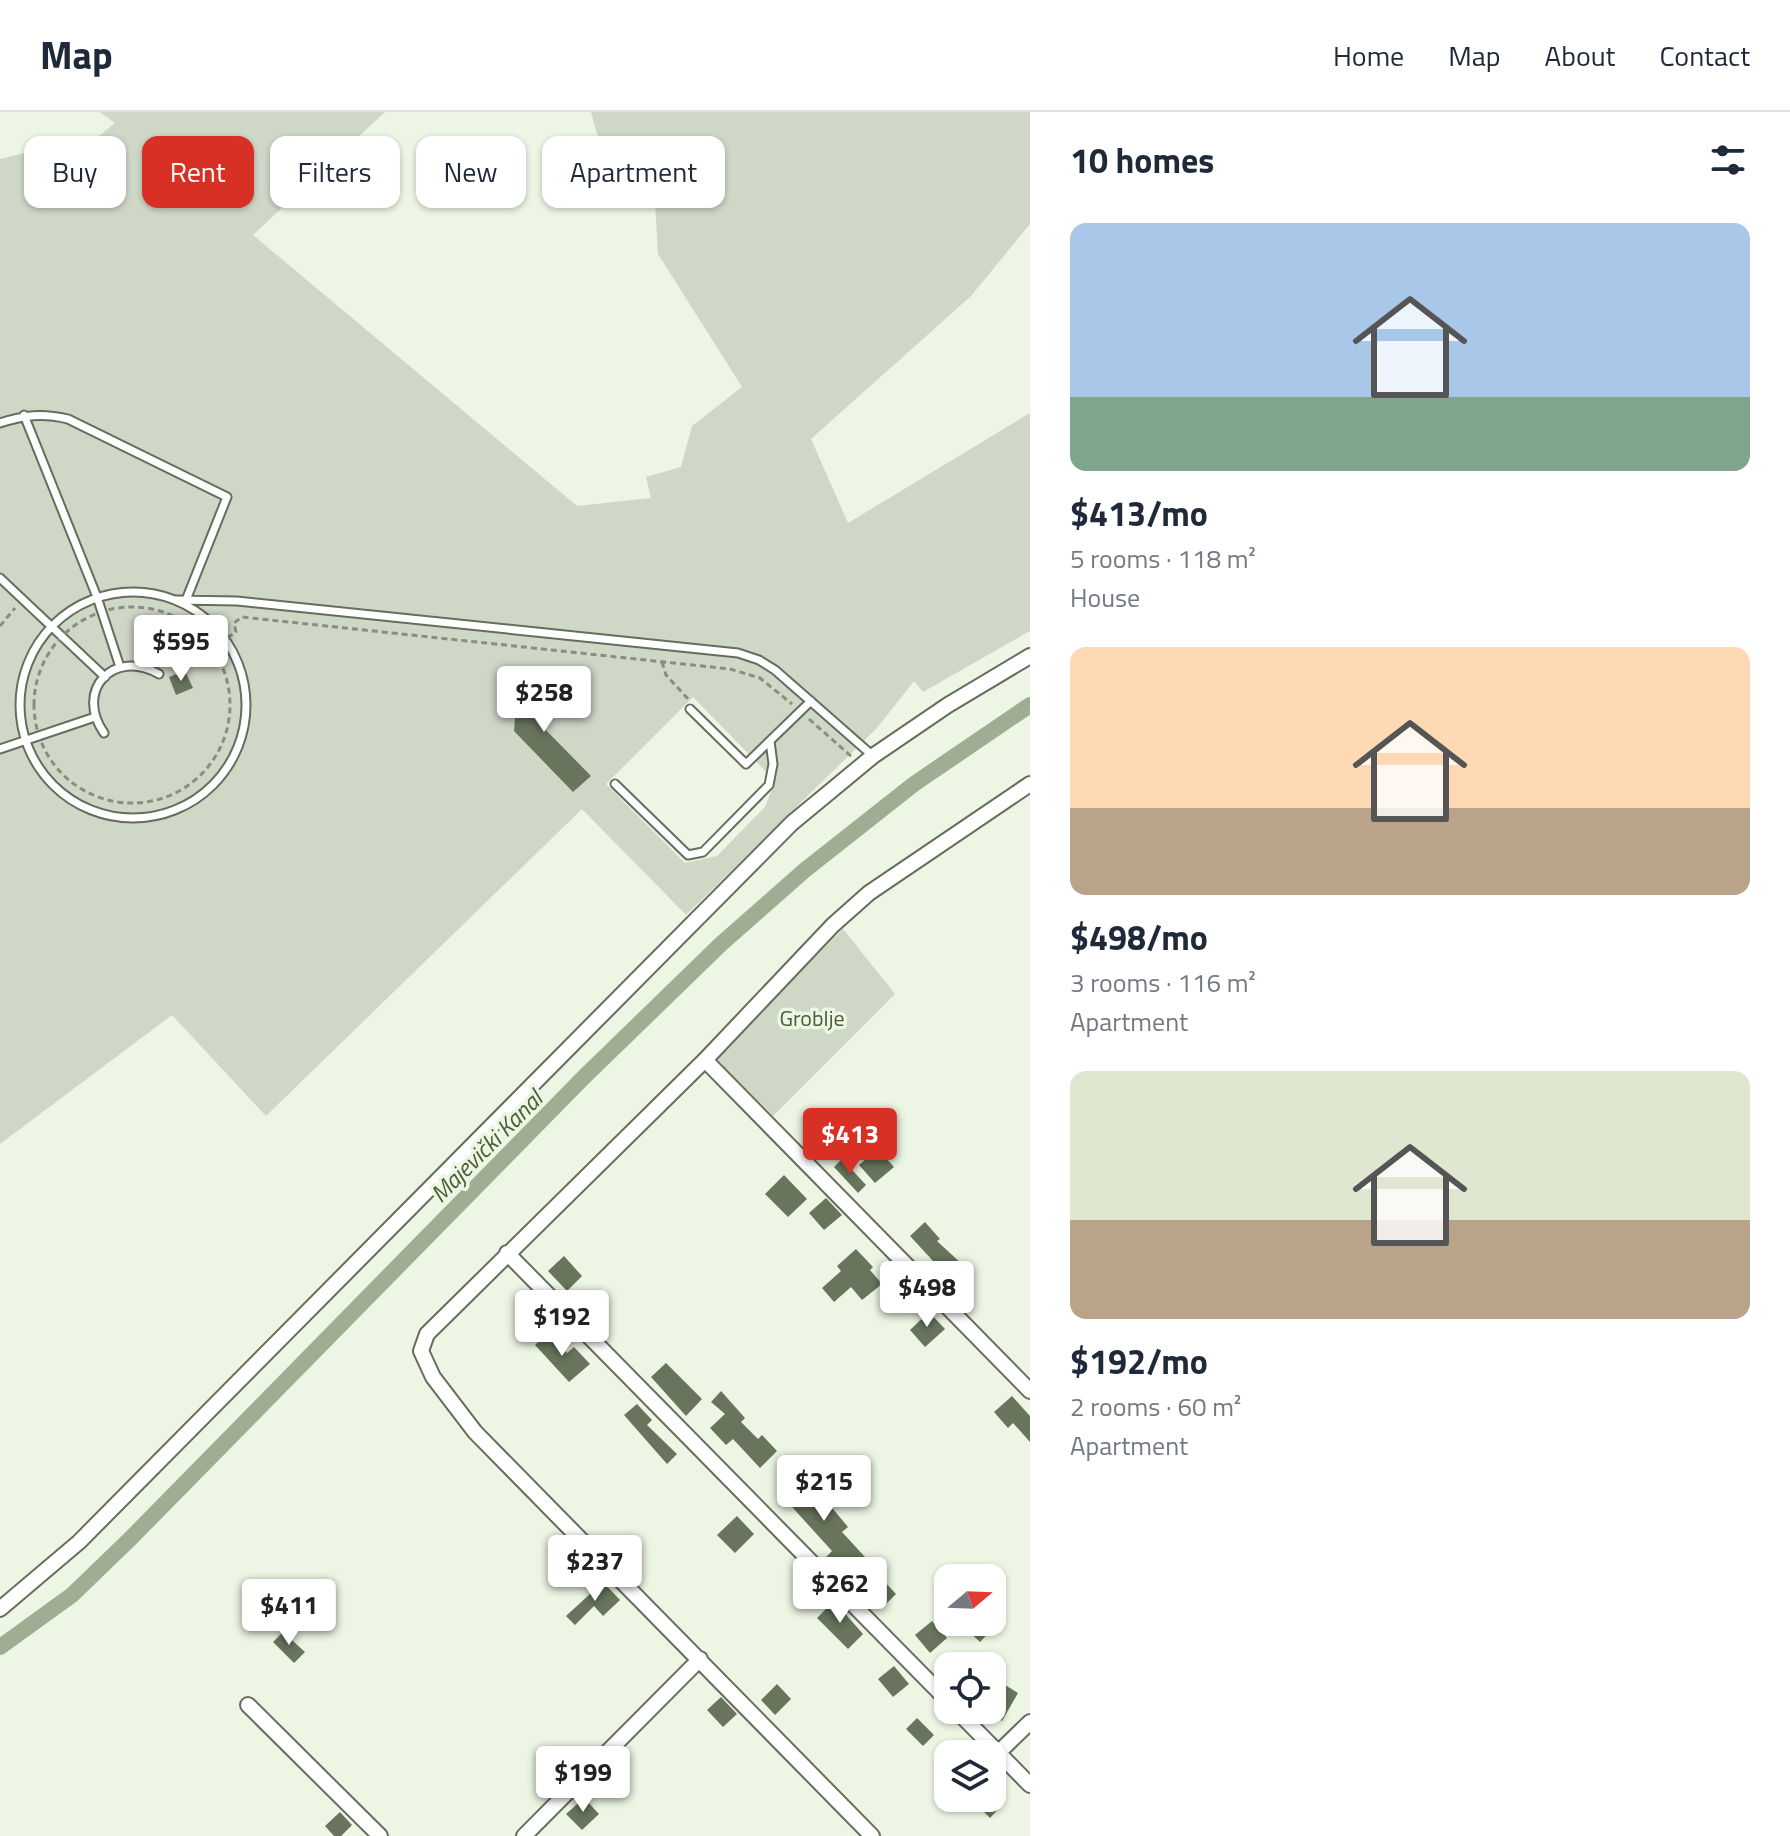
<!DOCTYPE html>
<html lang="en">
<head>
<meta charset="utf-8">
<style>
  :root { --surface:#fff; --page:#f2f2f3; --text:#1f2937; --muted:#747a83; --line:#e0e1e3; --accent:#d93025 }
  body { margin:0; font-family:"Titillium Web",sans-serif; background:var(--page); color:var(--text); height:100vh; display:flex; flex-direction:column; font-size:30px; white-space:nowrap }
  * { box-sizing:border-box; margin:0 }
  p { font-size:26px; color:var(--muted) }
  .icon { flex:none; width:44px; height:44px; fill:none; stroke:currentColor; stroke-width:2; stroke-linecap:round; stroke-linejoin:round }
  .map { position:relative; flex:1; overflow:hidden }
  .side { display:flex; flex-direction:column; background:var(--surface); width:760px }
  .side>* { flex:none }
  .banner { position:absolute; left:24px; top:24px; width:760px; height:72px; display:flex; gap:16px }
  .needle { width:52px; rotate:71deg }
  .fabs { position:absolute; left:934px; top:1452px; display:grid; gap:16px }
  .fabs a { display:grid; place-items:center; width:72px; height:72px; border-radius:16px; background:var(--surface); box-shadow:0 2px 6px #0004; font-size:40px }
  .price { position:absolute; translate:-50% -68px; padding:0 18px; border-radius:8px; background:#fff; color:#222; font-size:26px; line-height:52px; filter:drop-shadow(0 2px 4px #0008) }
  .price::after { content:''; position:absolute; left:50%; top:48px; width:24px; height:18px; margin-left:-12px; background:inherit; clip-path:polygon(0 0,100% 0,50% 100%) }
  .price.on { background:var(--accent); color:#fff }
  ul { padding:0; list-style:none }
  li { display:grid; align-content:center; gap:16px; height:424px; padding:0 40px }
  li span { display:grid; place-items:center; height:248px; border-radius:16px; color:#555 }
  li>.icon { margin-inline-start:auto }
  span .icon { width:144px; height:144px; fill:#fffc; stroke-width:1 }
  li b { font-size:34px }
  h2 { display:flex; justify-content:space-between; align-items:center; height:96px; padding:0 40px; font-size:34px }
  .tag { padding:0 28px; border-radius:16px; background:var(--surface); box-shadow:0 2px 6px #0004; font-size:28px; line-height:72px }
  .tag.on { background:var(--accent); color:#fff }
  header { display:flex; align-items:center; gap:48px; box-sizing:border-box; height:112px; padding:0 40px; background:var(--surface); border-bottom:2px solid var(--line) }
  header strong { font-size:38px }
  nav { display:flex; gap:44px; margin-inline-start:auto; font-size:28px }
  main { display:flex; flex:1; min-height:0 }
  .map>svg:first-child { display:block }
  .green { fill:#cfd7c7; fill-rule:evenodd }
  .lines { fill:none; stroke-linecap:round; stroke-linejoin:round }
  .canal { stroke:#9fad92; stroke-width:16 }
  .building { fill:#68755c }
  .lane-casing { stroke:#656d5d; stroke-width:11 }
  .street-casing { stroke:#656d5d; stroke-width:18 }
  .path { stroke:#888e82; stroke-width:3; stroke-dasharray:6 4; stroke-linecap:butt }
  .lane { stroke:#fff; stroke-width:7 }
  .street { stroke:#fff; stroke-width:14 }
  .labels { text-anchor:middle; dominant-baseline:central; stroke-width:7; stroke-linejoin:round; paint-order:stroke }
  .park-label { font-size:22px; fill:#495d32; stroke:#edf6e4 }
  .water-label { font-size:24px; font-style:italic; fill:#4a5f33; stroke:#edf6e4 }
</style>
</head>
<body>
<header>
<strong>Map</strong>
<nav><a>Home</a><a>Map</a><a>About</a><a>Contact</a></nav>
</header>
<main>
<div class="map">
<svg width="1030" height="1724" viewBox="0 0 1030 1724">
  <rect width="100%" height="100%" fill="#edf6e4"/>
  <path class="green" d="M100,0H385L253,123L577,394L651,386L646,365L681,355L692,314L742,275L658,142L655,89L597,22L591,0H1030V112L971,184L811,327L848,411L1030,301V519L923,580L914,569L877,616L686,803L582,697L266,1004L172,903L0,1032V47L99,24L115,11ZM693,585L775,669L765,695L717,744L685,751L606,672Z
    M843,817L895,882L773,1004L714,946Z"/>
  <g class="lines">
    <path class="canal" d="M0,1535L72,1483L131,1426L584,965L721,832L805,758L914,672L1030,593"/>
  </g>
  <path class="building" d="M185,559L193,576L176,583L169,565Z
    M518,564L543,566L540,612L591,664L573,680L514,619Z
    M878,1037L894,1055L875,1071L859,1053Z
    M842,1047L866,1073L858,1081L834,1055Z
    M784,1063L807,1087L788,1105L765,1082Z
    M826,1086L842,1103L824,1118L809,1101Z
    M925,1110L940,1127L937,1129L963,1153L947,1170L929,1154L933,1149L910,1124Z
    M856,1137L873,1155L870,1158L882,1172L862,1188L851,1175L834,1190L822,1176L841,1159L837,1154Z
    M564,1144L582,1164L567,1179L548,1159Z
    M929,1200L945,1217L925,1235L910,1218Z
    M548,1220L567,1241L574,1235L590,1252L569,1270L535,1233Z
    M666,1251L702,1287L686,1304L651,1265Z
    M721,1279L745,1306L741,1310L758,1327L762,1323L777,1339L760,1356L733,1327L726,1333L710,1316L725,1302L711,1290Z
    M1012,1284L1030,1304V1330L1013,1311L1008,1316L994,1300Z
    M637,1292L652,1308L647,1313L677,1342L667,1352L624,1303Z
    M803,1361L848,1415L842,1420L865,1445L845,1464L826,1445L832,1439L783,1385L789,1380L785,1376Z
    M737,1404L754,1422L735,1441L717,1423Z
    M881,1466L896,1482L882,1496L867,1480Z
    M603,1470L620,1488L603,1504L594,1494L575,1513L566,1504Z
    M834,1489L863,1522L848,1537L817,1506Z
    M932,1509L947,1526L930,1541L915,1523Z
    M974,1510H999L980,1530L967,1518Z
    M283,1520L305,1540L294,1551L273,1530Z
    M894,1554L909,1572L893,1585L878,1567Z
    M997,1568L1018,1581L1002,1609L992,1603V1576Z
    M777,1572L791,1587L775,1603L761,1588Z
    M721,1585L737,1602L723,1615L707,1598Z
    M917,1606L934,1623L923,1634L906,1617Z
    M584,1686L599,1702L582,1718L566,1702Z
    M970,1686H995L1002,1693L990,1706Z
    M340,1700L352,1713L341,1724H334L325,1714Z"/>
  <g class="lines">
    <defs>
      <path id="lane" d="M24,303L97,485L120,555
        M0,311C25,303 42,301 68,307L227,385L186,488
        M0,466L105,565
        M20 593a113 113 0 1 1 226 0a113 113 0 1 1-226 0Z
        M176,488L237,489L738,541L759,548L775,558L873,644
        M690,597L746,652L811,589
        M104,621C74,578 114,536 159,562
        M0,637L95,605
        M615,672L688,743L703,740L769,673L773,652L770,629"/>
      <path id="street" d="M705,948L1030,1279
        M507,1141L948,1589
        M0,1497L79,1430L792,711L873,644L948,593L1030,544
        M248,1593L380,1724
        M956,1598L1030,1673
        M998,1641L1030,1610
        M524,1724L700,1547
        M872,1724L475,1320L433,1265L421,1239L427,1222L705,948L833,813L869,781L1030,672"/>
    </defs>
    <use href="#lane" class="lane-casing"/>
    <use href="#street" class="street-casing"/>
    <path class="path" d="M34 593a98 98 0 1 1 196 0a98 98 0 1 1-196 0Z
      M0,514L15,496
      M211,537L236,520L234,511L242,505L730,557L760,566L792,592
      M662,550L666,563L689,588
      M809,607L852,645"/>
    <use href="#lane" class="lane"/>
    <use href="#street" class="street"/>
  </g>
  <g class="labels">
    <g class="park-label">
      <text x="812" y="906">Groblje</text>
    </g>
    <g class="water-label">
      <text transform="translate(486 1034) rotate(-45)">Majevički Kanal</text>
    </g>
  </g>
</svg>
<div class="fabs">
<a><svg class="needle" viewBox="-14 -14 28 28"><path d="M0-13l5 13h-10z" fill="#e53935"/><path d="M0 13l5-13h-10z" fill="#747a83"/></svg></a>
<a><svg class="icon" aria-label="locate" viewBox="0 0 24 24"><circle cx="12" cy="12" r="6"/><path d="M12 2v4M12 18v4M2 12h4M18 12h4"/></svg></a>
<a><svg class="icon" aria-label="layers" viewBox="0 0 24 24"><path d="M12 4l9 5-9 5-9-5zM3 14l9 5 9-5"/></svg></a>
</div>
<b class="price" style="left:181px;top:571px">$595</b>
<b class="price" style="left:544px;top:622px">$258</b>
<b class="price on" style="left:850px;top:1064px">$413</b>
<b class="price" style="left:927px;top:1217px">$498</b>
<b class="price" style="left:562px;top:1246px">$192</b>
<b class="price" style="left:824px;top:1411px">$215</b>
<b class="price" style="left:595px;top:1491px">$237</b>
<b class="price" style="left:840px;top:1513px">$262</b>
<b class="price" style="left:289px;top:1535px">$411</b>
<b class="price" style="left:583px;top:1702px">$199</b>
<div class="banner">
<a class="tag">Buy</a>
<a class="tag on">Rent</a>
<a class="tag">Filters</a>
<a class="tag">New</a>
<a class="tag">Apartment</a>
</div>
</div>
<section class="side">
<h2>10 homes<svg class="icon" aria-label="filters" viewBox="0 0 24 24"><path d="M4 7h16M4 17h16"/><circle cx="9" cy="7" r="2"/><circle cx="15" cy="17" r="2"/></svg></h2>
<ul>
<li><span style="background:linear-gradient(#a9c7e8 70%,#7fa58c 0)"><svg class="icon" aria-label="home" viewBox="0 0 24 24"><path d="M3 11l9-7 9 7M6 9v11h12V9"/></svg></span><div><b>$413/mo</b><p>5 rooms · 118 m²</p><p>House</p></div></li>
<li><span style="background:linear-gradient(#ffd9b3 65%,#b9a48a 0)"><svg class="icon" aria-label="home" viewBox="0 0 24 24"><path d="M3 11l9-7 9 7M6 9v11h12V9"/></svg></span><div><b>$498/mo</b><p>3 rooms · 116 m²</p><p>Apartment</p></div></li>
<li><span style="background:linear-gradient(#dfe7d0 60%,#b9a48a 0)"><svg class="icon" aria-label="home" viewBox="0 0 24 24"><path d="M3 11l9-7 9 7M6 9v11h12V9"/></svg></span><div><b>$192/mo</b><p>2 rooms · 60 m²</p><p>Apartment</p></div></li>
</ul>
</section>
</main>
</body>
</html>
